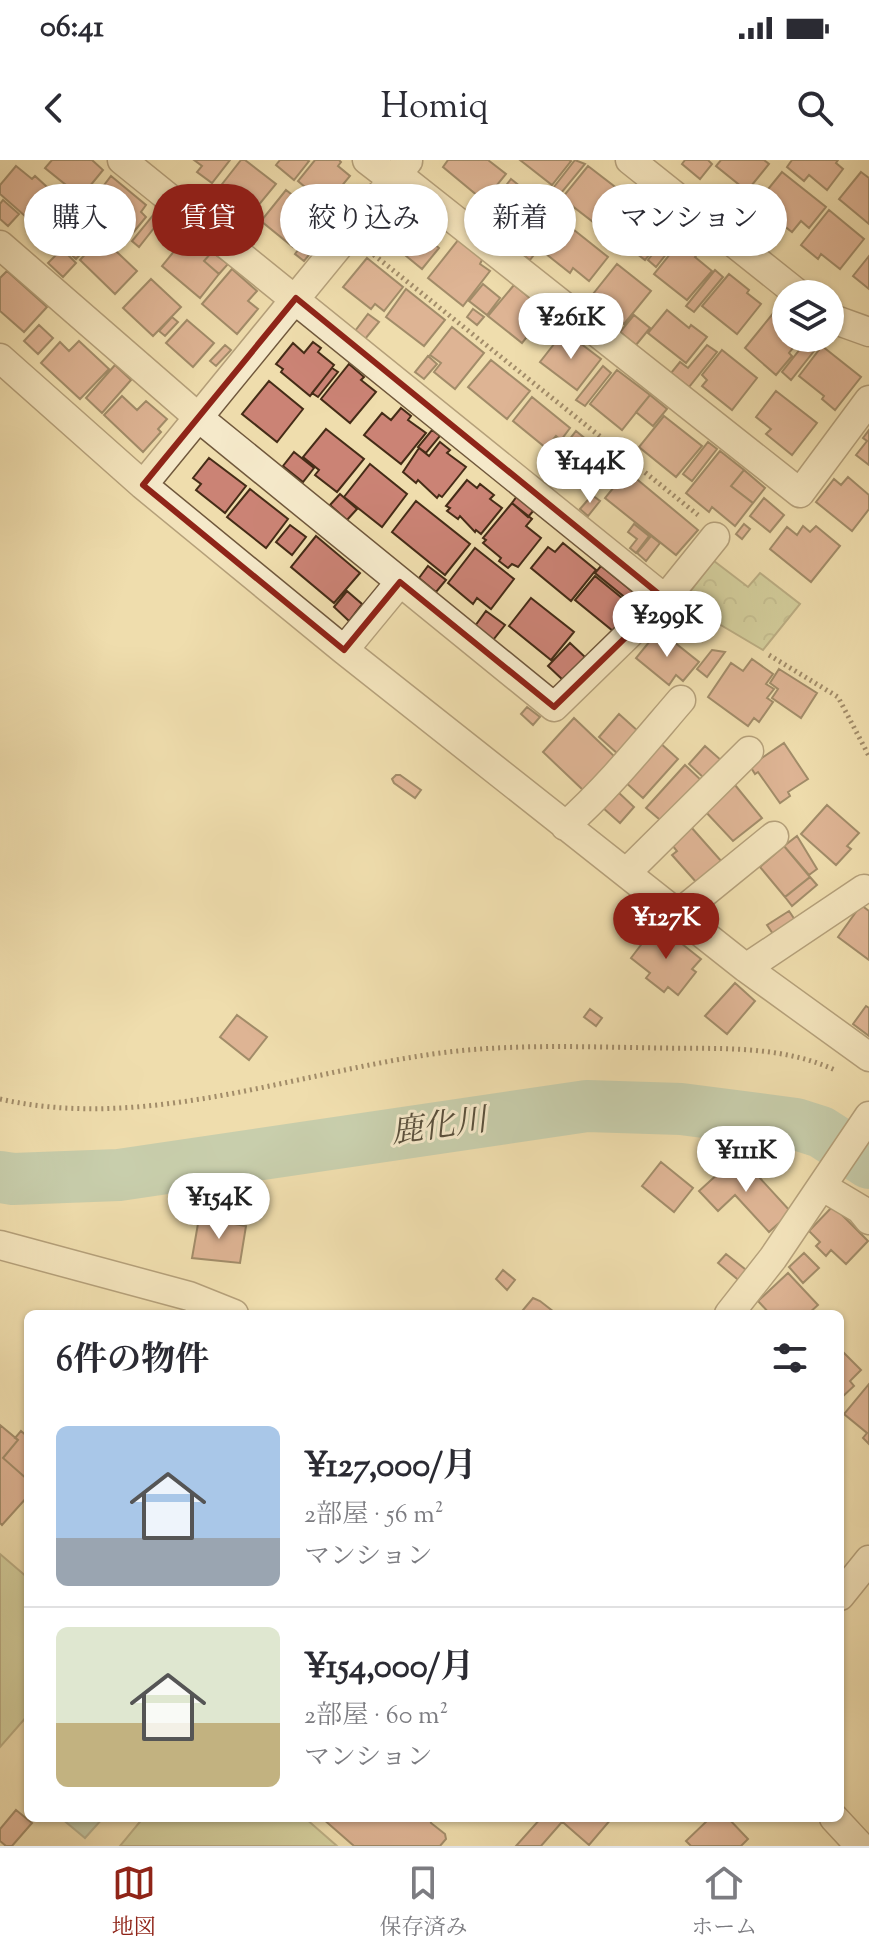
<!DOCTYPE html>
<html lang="ja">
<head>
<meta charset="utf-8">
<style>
  :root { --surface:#fff; --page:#f7f7f7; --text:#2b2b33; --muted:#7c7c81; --line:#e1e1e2; --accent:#8f2418 }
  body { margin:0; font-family:"Sorts Mill Goudy","Noto Serif JP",serif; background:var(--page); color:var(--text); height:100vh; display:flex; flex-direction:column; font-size:30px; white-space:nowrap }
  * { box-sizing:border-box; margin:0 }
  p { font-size:26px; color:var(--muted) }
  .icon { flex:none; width:44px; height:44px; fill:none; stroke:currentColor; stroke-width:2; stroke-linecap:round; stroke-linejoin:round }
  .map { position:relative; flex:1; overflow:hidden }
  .drawer { position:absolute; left:24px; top:1150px; width:820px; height:512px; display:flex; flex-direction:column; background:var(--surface); border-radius:12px; box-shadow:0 2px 6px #0004 }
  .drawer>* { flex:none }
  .guide { position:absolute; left:24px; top:24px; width:822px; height:72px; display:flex; gap:16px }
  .buttons { position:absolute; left:772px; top:120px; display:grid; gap:16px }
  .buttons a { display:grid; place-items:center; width:72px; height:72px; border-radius:50%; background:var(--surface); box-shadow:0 2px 6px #0004; font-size:40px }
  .price { position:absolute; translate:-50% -68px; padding:0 18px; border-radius:28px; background:#fff; color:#222; font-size:26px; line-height:52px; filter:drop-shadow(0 2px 4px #0008) }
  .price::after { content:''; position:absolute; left:50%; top:48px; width:24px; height:18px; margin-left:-12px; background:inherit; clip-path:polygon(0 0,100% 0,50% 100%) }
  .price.active { background:var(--accent); color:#fff }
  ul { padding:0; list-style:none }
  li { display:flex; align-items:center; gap:24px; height:200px; padding:0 32px }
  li+li { border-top:2px solid var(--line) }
  li span { display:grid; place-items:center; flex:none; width:224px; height:160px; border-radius:12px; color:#555 }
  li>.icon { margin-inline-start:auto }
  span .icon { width:96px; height:96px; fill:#fffc; stroke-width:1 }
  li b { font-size:34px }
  h2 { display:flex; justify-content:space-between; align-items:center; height:96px; padding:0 32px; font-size:34px }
  .tag { padding:0 28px; border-radius:36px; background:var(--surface); box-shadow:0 2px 6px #0004; font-size:28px; line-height:72px }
  .tag.active { background:var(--accent); color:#fff }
  .status { display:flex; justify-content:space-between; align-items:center; height:56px; padding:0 40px; background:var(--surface); direction:ltr }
  .status svg { height:22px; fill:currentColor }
  header { display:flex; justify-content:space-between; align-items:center; height:104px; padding:0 32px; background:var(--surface); font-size:36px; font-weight:600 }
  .tabs { display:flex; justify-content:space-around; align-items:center; height:112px; border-top:2px solid var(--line); background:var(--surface); font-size:22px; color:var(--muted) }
  .tabs a { display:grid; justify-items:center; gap:4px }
  .tabs .active { color:var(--accent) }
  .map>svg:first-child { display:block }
  .grass { fill:#b6c28d; stroke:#7e7752; stroke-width:2 }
  .park { fill:url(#park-crowns); stroke:#7e7752; stroke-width:2 }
  .water { fill:#9abcaa; stroke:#78826f; stroke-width:2 }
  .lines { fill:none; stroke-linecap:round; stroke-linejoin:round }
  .river { stroke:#9abcaa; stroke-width:52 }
  .building { fill:#cb8375; stroke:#452c17; stroke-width:2 }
  .minor-casing { stroke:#70583c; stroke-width:31 }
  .path { stroke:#452c17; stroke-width:5; stroke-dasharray:2 4; stroke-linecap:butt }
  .minor { stroke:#f5e9ca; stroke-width:28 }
  .marked { fill:none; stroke:#8f2418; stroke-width:6; stroke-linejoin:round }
  .labels { text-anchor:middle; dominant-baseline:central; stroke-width:6; stroke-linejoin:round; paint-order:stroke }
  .water-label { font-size:32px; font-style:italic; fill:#5a503c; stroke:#f5e9ca }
</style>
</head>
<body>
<div class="status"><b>06:41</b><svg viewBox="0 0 49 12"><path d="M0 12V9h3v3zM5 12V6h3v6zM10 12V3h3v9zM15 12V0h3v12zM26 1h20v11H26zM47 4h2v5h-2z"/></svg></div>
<header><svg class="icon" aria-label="back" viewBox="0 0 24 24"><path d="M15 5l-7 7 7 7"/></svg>Homiq<svg class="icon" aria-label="search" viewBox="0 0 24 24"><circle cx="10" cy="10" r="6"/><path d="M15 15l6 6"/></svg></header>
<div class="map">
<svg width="869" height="1686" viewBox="0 0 869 1686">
  <defs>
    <pattern id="park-crowns" width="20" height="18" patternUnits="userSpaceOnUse" patternTransform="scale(2)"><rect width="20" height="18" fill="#b6c28d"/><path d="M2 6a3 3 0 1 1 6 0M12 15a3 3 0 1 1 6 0" fill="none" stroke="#969e72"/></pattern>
  </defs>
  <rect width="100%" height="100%" fill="#efddad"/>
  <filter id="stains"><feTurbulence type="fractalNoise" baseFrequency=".0025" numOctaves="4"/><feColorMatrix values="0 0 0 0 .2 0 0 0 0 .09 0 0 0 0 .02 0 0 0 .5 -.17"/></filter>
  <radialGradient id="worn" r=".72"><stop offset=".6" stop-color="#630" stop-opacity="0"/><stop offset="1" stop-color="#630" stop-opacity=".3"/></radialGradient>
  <path class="grass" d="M0,1394L28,1418V1555L0,1587Z
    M143,1658H305L337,1686H120Z"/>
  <path class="park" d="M714,401L748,427L760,413L800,444L763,490L682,442Z"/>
  <path class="water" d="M61,1658H103L85,1678Z"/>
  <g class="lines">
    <path class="river" d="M0,1017L13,1019L119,1015L587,946L681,949L796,964L821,972L869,1003"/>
  </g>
  <path class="building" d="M52,0H92L103,10L81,37L45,8Z
    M194,0H230L212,23L197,12L202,6Z
    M241,0H245L276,24L252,53L219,28Z
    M280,0H307L309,1L294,20L276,5Z
    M315,0H339L341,2L338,6L350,16L326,45L298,21Z
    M448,0H488L506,14L484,41L443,7Z
    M520,0H569L571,1L552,25Z
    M575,0L585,4L557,38L550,32Z
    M685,0H708L712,4L700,19L682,4Z
    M721,0H764L769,4L747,31L716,6Z
    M792,0H838L836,3L843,9L827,30L809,15L804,21L787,7Z
    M16,6L32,19L35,16L57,36L33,63L0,34V25Z
    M588,6L623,33L597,65L562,38Z
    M782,12L826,47L809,68L801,61L792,72L756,44Z
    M861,12L869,18V64L839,39Z
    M111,16L146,45L141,52L146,57L132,74L92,41Z
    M511,19L551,51L527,80L488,48Z
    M286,30L319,56L293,87L261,61Z
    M627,31L635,38L607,72L600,65Z
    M3,40L19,54L8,66L0,59V44Z
    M65,43L100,73L76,99L42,68Z
    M633,43L659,64L655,69L664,76L645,100L610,73Z
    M158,49L165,54L139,87L132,81Z
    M829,50L864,79L840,109L821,94L818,99L801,85Z
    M242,51L257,63L245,79L230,66Z
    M413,52L434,70L428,78L439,88L422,109L383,77L402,54L407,59Z
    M321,60L331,68L304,101L295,94Z
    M564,62L608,97L589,121L573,108L570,113L541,90Z
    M673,68L682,74L656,107L648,100Z
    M189,73L212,92L204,101L219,114L200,138L162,106Z
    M534,76L543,83L530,100L520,93Z
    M101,77L137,111L115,134L80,100Z
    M683,78L700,91L695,97L712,111L687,140L654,114Z
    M459,79L483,98L480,104L490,111L463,146L428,118Z
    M62,89L76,103L63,117L48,103Z
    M212,92L228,104L219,114L204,101Z
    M869,96V129L853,116Z
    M367,98L403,127L384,151L375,144L371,149L343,127Z
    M617,104L651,131L624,164L596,141L598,138L593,134Z
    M232,109L257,131L248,141L258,149L237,174L202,144Z
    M715,110L723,117L694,152L686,146Z
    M7,111L47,147L24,172L0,151V118Z
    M729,114L749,130L747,133L761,144L737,174L702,146Z
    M151,119L181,147L153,176L123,148Z
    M483,124L500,138L487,155L469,141Z
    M514,125L547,152L522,183L488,156Z
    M406,129L445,160L424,186L386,157Z
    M473,149L484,157L477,165L467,157Z
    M667,150L689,168L691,165L707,177L686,203L648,173Z
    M775,151L786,160V178H801L789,193L792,196L776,215L745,188Z
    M368,154L379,162L365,179L355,171Z
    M549,154L564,166L551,182L536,170Z
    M634,155L650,168L636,185L620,172Z
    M172,157L178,162L165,176L159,171Z
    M187,160L214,183L193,207L166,183Z
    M39,165L53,178L38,194L24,181Z
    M452,167L484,193L455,229L434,212L441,203L430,195Z
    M562,174L577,186L580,183L601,199L577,230L540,202Z
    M808,179L818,186L791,220L782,212Z
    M79,181L109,209L80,239L41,203L60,182L69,191Z
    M313,182L321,188L318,192L334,205L310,236L281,212L283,209L276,204L293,183L304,193Z
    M225,185L231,190L216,206L210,201Z
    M707,185L717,192L689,227L671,213L680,202L688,208Z
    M822,186L861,217L835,250L822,239L824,236L799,216Z
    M722,190L757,218L732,250L702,226L707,220L702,215Z
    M428,196L437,204L424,219L415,212Z
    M491,200L530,231L507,259L468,227Z
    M349,204L364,217L361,220L376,232L350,263L321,239Z
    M115,205L131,220L102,253L86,238Z
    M603,206L611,213L585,246L576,240Z
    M332,208L338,212L318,237L312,233Z
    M617,210L650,235L622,270L590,244Z
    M269,221L303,249L277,282L242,254Z
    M776,231L817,263L792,295L766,274L771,269L756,257Z
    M650,235L667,249L653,266L636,252Z
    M122,236L137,250L146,241L167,259L158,269L161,272L143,292L104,255Z
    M532,237L570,268L561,280L556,276L546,288L513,261Z
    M401,248L411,256L408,260L426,273L401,304L364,275L382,253L391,260Z
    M664,256L702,286L676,317L639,287Z
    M326,269L364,299L337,332L315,315L319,310L303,297Z
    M432,270L440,276L426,293L418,287Z
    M869,270V305L856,295L867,281L863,278Z
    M576,271L609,298L588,325L555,298Z
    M440,282L450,290L447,293L466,307L442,337L439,335L437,338L418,320L416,323L403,312L419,288L429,296Z
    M708,282L717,289L692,321L683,314Z
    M720,291L744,310L731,326L753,343L735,366L712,347L709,352L686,333Z
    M294,292L314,308L303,322L283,306Z
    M209,298L246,326L225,353L196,330L201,324L193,318Z
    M370,304L407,334L382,367L344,337Z
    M744,310L765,328L753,343L731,326Z
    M627,311L698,370L676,395L605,338Z
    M848,317L869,335V349L852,371L816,342L834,319L841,325Z
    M467,320L477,328L480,324L494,335L490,339L502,348L481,374L476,370L475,372L460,356L458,359L447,351L450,348L446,346Z
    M250,329L288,359L266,388L227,357Z
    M340,334L357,349L347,360L330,345Z
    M592,335L600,341L588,356L580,349Z
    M517,336L534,350L528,357L512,343Z
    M764,338L784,355L770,372L750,356Z
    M416,341L470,384L445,415L392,372Z
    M512,343L532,359L526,366L541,378L518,407L512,404L508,408L499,401L501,398L483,383L486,380L483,378Z
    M634,364L649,376L636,393L630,388L637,379L628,372Z
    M744,364L750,369L742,379L736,374Z
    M290,365L306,377L292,395L276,382Z
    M803,366L810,372L816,366L840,386L811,422L770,389L787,367L797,375Z
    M316,376L360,413L334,443L291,407Z
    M651,376L660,383L646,401L637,393Z
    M563,383L596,410L571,441L531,408L548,387L555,392Z
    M475,388L514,419L491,449L477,438L473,444L448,423Z
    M428,406L446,420L436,432L419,418Z
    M601,406L633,432L627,439L595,413Z
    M595,416L628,443L624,448L629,451L613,471L575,440Z
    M347,431L362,444L349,461L334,447Z
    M531,438L574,472L551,500L509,466Z
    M486,451L505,465L493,480L475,466Z
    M659,470L699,502L683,521L676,515L669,525L636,498Z
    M570,483L585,497L563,520L548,506Z
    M712,490L725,492L707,517L697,509Z
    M752,499L773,514L766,524L774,529L767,538L773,542L759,562L754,558L748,566L708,537L731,503L743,511Z
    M779,509L817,533L801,558L772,538L778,529L770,523Z
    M527,547L540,557L533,565L521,554Z
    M619,554L639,572L618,594L599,577Z
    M574,558L615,597L583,630L543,592Z
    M659,582L678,599L643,638L624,621Z
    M784,583L808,619L788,632L790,636L780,643L758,612L755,614L750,606Z
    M705,586L722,601L706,620L689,604Z
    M685,605L703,622L665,664L646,648Z
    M396,615H400L421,630L415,638L394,623L392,619Z
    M735,625L762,658L733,681L704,650Z
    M617,631L634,647L620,663L603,648Z
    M827,645L859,673L847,686L851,689L836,705L801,674Z
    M691,667L722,702L697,723L672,695L677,691L672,685Z
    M797,676L817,709L809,715L784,686Z
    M784,686L810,717L785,737L760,707Z
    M810,717L817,725L792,746L785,737Z
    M861,745L869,751V800L838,777Z
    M789,751L797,763L775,777L767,765Z
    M657,764L701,799L692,809L696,812L678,835L668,827L664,832L646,818L650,813L631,798Z
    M735,823L755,841L727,874L705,856Z
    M866,846L869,848V876L853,864Z
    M590,849L602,858L596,866L584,857Z
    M237,855L267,877L249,900L220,877Z
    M749,1000L761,1013L758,1016L791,1052L769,1072L735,1035L718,1051L699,1031L731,1002L739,1010Z
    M661,1002L693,1028L674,1052L642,1026Z
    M833,1046L868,1081L846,1104L831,1090L826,1096L816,1086L820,1082L809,1071Z
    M199,1058L246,1066L240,1103L192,1098Z
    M804,1093L819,1108L803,1123L789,1107Z
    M726,1094L750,1113L742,1123L718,1103Z
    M503,1110L515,1120L507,1130L496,1119Z
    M788,1113L818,1145L808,1154H770L758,1141Z
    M533,1138L540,1141L554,1152L527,1154L523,1150Z
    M840,1189L861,1210L850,1221L854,1226L840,1239Z
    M869,1224V1284L863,1278L867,1273L844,1254Z
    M0,1265L18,1280L3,1298L28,1320V1336L2,1365L0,1363Z
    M21,1271L28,1277V1320L3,1298L18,1280L15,1278Z
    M16,1650L32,1663L12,1686H6L0,1681V1669Z
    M322,1658H430L431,1663L445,1674L446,1679L440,1686H354Z
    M541,1658H558L562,1662L541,1686H516Z
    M558,1658H612L589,1685Z
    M710,1658H728L748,1679L741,1686H691L686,1681Z"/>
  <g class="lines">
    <defs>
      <path id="minor" d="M122,0L665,439
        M367,0L393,20
        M630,0L798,134
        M397,14L800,333L869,240
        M0,85L199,258L554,547L665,439L715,377
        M830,158L869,172
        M0,198L143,325L344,490L746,808L869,897
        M143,325L408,1
        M344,490L400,422
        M565,666C608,628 644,583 681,540
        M626,713L749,591
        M677,755L774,676
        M746,808L864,729
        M823,1027L860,1049L869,1060
        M0,1085L189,1136L234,1154
        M729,1154L773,1098L869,956
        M840,1436L869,1400
        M834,1658L860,1686"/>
    </defs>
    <use href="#minor" class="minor-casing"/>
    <path class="path" d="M369,91L698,355
      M769,495L838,537L869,596
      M0,939C141,971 286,916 426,895C504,883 583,887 662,888C721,889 780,885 835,910"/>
    <use href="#minor" class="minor"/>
  </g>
  <path d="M0 0H869V1686H0ZM296,138L665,439L554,547L400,422L344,490L143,325Z" fill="#efddad" fill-opacity=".55" fill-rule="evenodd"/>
  <path class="marked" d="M296,138L665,439L554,547L400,422L344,490L143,325Z"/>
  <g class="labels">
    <g class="water-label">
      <text transform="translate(439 968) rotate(-8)">鹿化川</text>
    </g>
  </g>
  <rect width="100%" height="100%" filter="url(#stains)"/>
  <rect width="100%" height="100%" fill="url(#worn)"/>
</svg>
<div class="buttons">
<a><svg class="icon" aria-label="layers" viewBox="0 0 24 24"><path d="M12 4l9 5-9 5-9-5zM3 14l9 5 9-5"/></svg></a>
</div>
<b class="price" style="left:571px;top:201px">¥261K</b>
<b class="price" style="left:590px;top:345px">¥144K</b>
<b class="price" style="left:667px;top:499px">¥299K</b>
<b class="price active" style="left:666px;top:801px">¥127K</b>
<b class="price" style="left:746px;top:1034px">¥111K</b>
<b class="price" style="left:219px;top:1081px">¥154K</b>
<div class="guide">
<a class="tag">購入</a>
<a class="tag active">賃貸</a>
<a class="tag">絞り込み</a>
<a class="tag">新着</a>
<a class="tag">マンション</a>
</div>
<section class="drawer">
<h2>6件の物件<svg class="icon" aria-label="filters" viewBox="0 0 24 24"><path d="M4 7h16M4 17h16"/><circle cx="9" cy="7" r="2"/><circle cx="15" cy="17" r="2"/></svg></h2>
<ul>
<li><span style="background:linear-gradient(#a9c7e8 70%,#9aa5b1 0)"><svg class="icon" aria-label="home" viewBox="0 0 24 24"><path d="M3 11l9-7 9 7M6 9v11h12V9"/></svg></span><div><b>¥127,000/月</b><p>2部屋 · 56 m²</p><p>マンション</p></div></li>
<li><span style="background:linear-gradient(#dfe7d0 60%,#c2b280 0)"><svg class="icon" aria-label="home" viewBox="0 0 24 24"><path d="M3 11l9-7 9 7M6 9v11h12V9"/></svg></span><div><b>¥154,000/月</b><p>2部屋 · 60 m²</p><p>マンション</p></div></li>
</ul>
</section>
</div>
<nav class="tabs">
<a class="active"><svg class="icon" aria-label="map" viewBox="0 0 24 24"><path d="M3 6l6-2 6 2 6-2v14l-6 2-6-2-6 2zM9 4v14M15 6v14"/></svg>地図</a>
<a><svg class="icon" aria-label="saved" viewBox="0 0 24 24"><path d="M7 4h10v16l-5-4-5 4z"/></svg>保存済み</a>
<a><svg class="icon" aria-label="home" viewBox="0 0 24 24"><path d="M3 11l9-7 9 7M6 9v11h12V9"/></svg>ホーム</a>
</nav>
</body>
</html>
